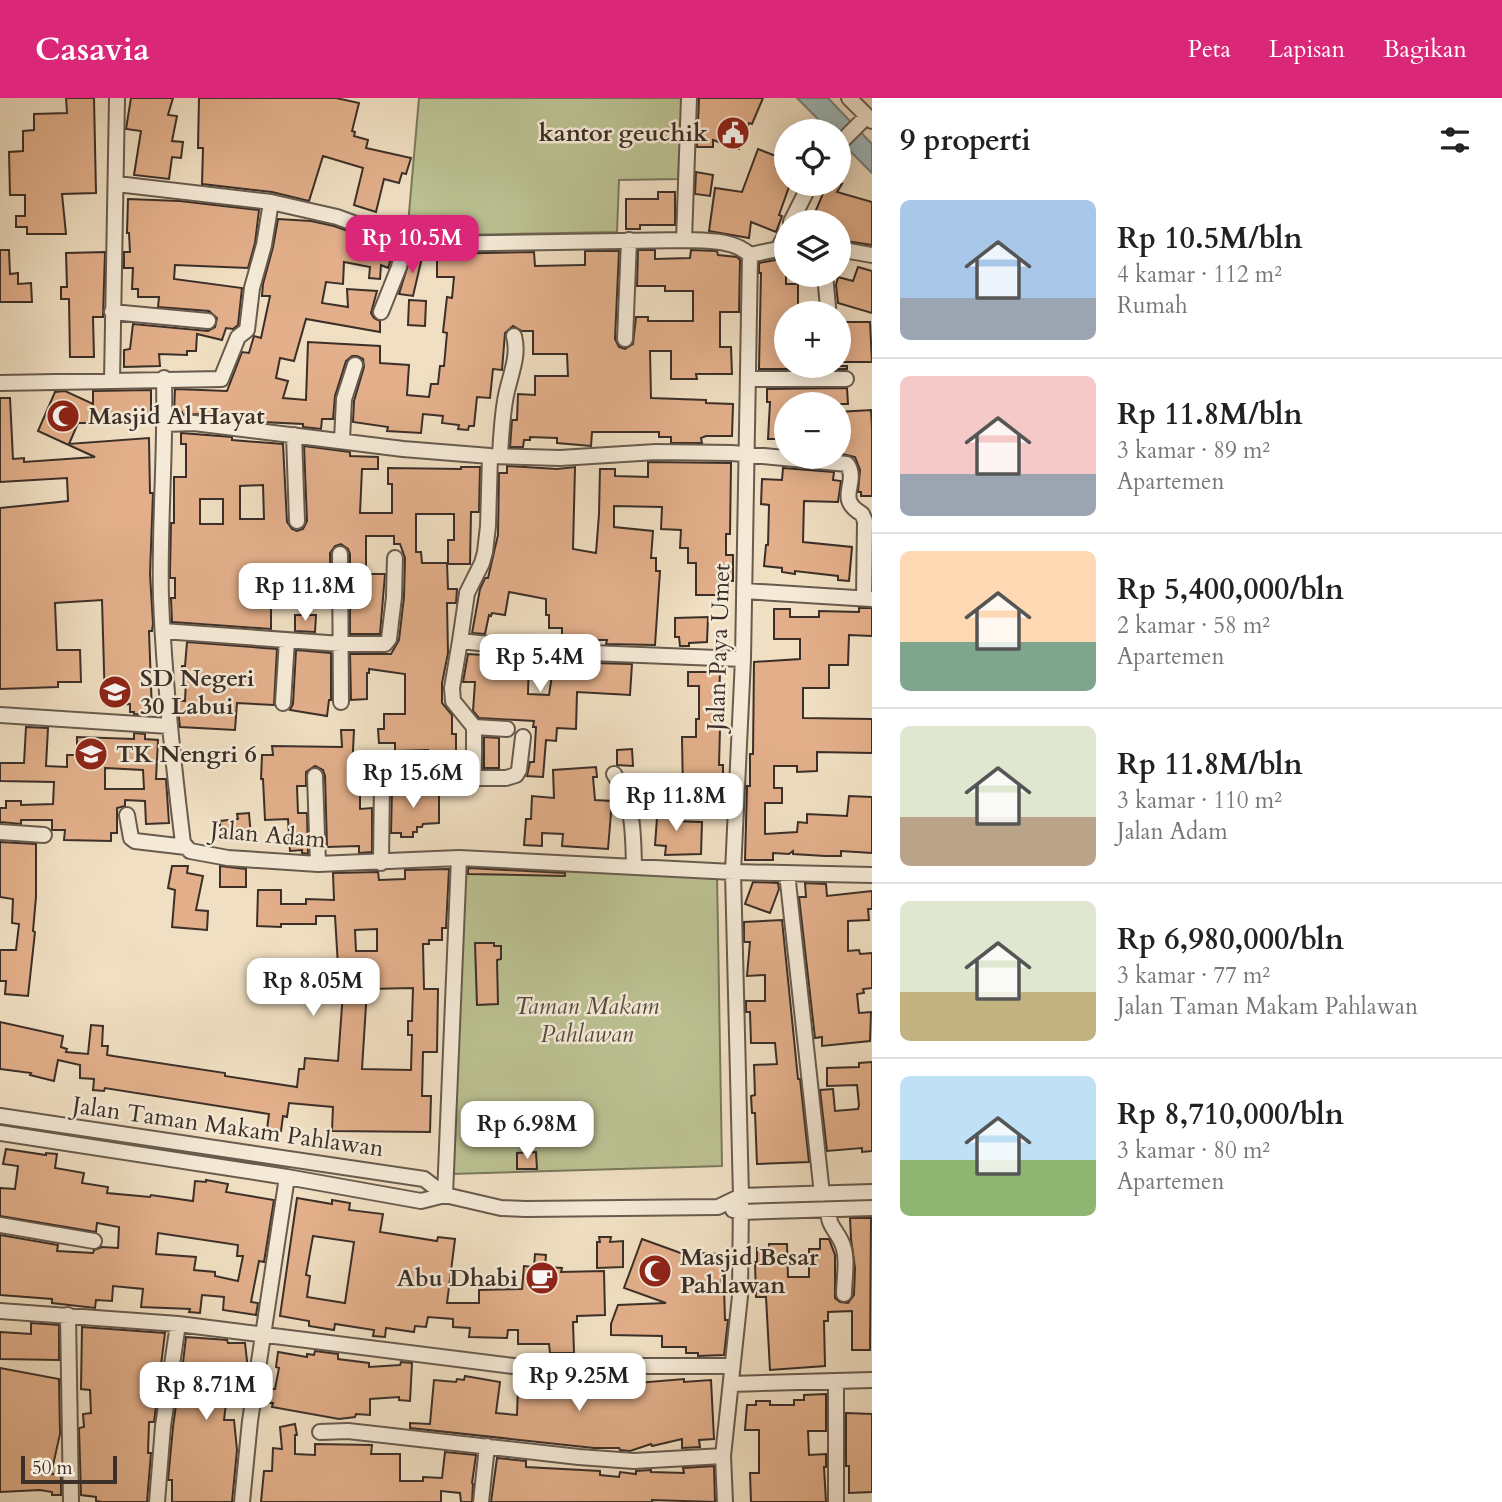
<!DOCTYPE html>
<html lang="id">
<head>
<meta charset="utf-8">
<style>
  :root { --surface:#fff; --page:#f2f2f2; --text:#222; --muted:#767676; --line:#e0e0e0; --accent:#db2777 }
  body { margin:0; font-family:Cardo,serif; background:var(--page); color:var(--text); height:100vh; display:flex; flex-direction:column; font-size:26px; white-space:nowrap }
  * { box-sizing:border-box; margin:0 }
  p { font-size:23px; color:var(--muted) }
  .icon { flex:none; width:38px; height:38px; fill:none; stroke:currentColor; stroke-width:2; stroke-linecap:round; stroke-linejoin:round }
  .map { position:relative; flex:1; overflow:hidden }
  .panel { display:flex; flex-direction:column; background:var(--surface); width:630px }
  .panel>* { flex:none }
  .buttons { position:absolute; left:774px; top:21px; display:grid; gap:14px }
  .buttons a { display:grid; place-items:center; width:77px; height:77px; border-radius:50%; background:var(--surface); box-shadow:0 4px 18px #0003; font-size:35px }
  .scale { position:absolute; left:21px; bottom:18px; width:96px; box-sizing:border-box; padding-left:7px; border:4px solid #3b2f28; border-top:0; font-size:19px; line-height:24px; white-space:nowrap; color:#3b2f28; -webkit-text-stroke:5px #f5ead7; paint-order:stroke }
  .price { position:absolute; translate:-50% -60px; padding:0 16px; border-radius:14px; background:#fff; color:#222; font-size:23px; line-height:46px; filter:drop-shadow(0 2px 4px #0008) }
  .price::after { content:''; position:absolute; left:50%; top:42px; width:21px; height:16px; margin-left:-10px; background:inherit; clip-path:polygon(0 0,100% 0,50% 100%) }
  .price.active { background:var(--accent); color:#fff }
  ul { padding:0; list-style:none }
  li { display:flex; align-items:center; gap:21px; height:175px; padding:0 28px }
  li+li { border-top:2px solid var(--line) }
  li span { display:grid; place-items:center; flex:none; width:196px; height:140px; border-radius:10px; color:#555 }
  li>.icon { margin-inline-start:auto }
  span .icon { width:84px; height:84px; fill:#fffc; stroke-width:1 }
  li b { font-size:30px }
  h2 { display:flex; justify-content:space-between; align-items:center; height:84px; padding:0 28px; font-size:30px }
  header { display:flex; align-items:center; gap:42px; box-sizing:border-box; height:98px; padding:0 35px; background:var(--accent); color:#fff }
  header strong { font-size:33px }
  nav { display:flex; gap:38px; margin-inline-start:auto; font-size:24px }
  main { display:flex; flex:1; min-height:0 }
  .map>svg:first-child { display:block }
  .green { fill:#bbc192; stroke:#7b785d; stroke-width:2 }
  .water { fill:#9fbabd; stroke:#778281; stroke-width:2 }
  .building { fill:#e2af8a; stroke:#3b2f28; stroke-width:2; fill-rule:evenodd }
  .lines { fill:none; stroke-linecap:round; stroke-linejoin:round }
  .minor-casing { stroke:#685b4e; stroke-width:18 }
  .minor { stroke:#f5ead7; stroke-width:14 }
  .labels { text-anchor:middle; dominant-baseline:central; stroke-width:5; stroke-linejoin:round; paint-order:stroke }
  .poi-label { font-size:24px; font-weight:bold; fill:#3b2f28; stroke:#f5ead7; text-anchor:start }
  .street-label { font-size:24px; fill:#3b2f28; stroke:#f5ead7 }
  .park-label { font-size:24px; font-style:italic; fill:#554c3d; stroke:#f5ead7 }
</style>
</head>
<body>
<header>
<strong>Casavia</strong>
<nav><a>Peta</a><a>Lapisan</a><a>Bagikan</a></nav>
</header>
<main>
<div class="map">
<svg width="872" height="1404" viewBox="0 0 872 1404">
  <rect width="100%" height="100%" fill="#f0dfc2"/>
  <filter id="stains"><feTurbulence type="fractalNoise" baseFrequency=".00286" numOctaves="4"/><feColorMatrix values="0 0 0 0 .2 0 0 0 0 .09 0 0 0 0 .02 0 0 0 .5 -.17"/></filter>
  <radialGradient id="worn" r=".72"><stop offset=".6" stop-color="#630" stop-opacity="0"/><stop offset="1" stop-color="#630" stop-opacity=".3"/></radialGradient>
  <path class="green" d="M419,0H683L678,81L619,82L617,134L407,138Z
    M456,770L717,777L722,1068L451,1076Z"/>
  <path class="water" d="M797,0H828L872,46V75L838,41V33H830Z"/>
  <path class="building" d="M66,0H94L96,95L62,96L66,136H27V129H16V118H25V97H10L9,54L23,53V33L34,32V16L67,15Z
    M131,0H173L168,17L177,18L172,43L183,44L181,60L172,59L169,81L134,77L141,33L126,31Z
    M199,0H336L359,5L352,33L355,34L354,38L368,42L366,50L411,60L406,76L402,75L399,85L384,81L376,114L354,107L363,70L323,58L309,103L272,94L202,86L203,50H198Z
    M699,0H763L752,26L749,25L739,51L713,42V49H697Z
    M758,51L786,62V86H790L779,117L782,118L776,134L751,124L749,140L709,133L715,90L742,94Z
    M696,74L713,77L710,98L695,96Z
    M827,86H842L837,94L872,104V147L846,143L847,139L838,136V124H811Z
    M658,94H675V127H640V131H626V101H658Z
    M128,101L180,103L259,112L255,145L248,170L175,167L174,181L242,190L238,227L233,231L226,230L222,242L197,236L196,253H187V257L159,256L160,268L124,269V252L130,251L133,226L208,233L215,229L217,220L209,213L158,209L159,199H138V191H132L133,170H124V154H130L129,135H127Z
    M278,121L311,123L334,128L348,133V136L372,142L370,152L393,154L388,170L381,167L380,181L369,180L370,169L344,164L343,186L326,184L322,205L348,209L347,191L377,193L371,215L374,220L380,223V234L306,221L294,263L280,260L276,280L288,283L283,300L306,302L308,244L380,248V265L409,267L407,297L429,299L431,286H438L440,268H444L447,235L443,234L447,199L452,200L454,179H437V156L534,154L535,168L583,167H585V153H619L615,241L619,249L625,251L633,246L636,219H648V223H693V193H665V188H637L638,152H655V161L690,160L691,152L717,153L718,157L737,159L740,162L739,214H720V249H731L732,276H696L697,281H671V253H650L651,300L706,302V305L733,306L732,338H706L701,340L702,345H671V339H659V334H592L591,348L557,345V340L530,339V342H524L523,349H510L512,322H517L518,296L535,297V278H568L567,256H533V233H522L513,228L505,235L502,272L493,271L490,300L477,299L474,328H469L468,332L458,331L459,327L442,325L443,318L423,316L421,335L387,333L388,329L353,324L354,303L364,269L363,261L357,258H352L346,263L335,298L333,321H322L321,331L303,329V326L262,324V322L238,317L182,316V314H174L175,291L227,293L242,254L249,255L254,238L261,240L270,198H262L263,186L273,149Z
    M0,152H9L10,176L18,175V186L31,185L32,204H0Z
    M105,154L103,219H93L94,259H70L69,201H61V189H67L66,155Z
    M412,154L423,155L413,198L399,196Z
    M786,160V186H798V215H786V268H847V271H759L761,175H759V165Z
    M858,169L872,173V215L838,205L836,187L838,179L853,183Z
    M409,202L426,203L425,228L408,227Z
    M840,224H870L872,264H838Z
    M847,290L848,306H786L785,341H768L770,304H767V291Z
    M151,292V325H78L69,346L149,340L150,395H153L150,476L153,526L152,533H149L152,614H146L145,617L134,616V614H130V606L105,607L102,502L55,505L57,552H80L81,584H58V589L0,591V410L68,403L67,380L0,384V300H10L13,361L24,360V364L95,359L38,333L55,294L65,293L93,306V293Z
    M871,312L872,329V398H861V394H858L860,372L855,359L838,355V314Z
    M181,335L232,339V342L283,346L287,424L292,431L297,433L303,431L307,423L304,348L350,354V358L378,359V371H362L360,415H392V386H388V370L461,371V369H480L479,414H471L470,466H448V442H454V416H416V454H421L422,465H447L448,491H457L456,505H447L448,555L442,585V605L452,617V636H456V654H450V669L429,670L428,652L395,653V645H379L378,631H384V616H405V576L369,571V575H367V601L351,602L350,556H391L399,542L404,499L405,460L400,446H394V438H366V476H385L380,536H350V456L348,451L341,446L335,448L330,455L331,510H316V490H293V506H271V531L172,524L171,500H175V480H170V473L171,425H174V379H186V346H181ZM263,387L264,421H240V388ZM200,401H223V426H200Z
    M648,364L731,365L730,436H726V457H733V483H719V497H696V465H688V450H680L681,432L661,431L662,409L614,408V429L653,433L651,460H656V473H660L655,547L606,546L607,542H562V530H549V517H546V501L509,494L505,517L492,515L491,518L489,517L485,536L472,535L480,491L485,480H488L498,437L499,375H507V368L557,371L575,369L573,451L596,455L599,416L600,371H615V378L648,379Z
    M783,370L834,374L833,382L841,383L838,404L804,403L803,444L852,449L849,483L838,482V478L795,473V476L782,474V470L764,468L766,447H768L769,407L761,406L762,381L782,382Z
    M859,510H872V538L849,537L848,567H829V590H803V620L872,621V655L817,654V673L797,674V668H774V690H782V705H765V736L797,734L798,724L807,725V716L847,718L849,698L872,699V755L841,753V758H825L793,756V753L789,756L773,755V762H745L747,688H750V656H753L754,564L800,561V541H774V511H790V519H819V513L859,514Z
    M295,517H316L315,534L295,533Z
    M708,519L707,544L689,545V548H680L679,539H675V520Z
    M187,544L277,551L274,607L237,605L235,632L180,629L177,602L185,603L186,581L181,580L182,568H185Z
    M296,552L331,555V602H329L327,618L290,612L293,606Z
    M468,556L529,560L528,596L549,597L554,564L632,566L630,597L577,594L576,631L557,630L556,643L546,642L543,679L527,678L530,664H534L536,629H533L534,623L479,620L473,613L475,584H463Z
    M688,574H720L718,630H720L719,667H723V690H707V697H683L682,639H696V621H699V588H688Z
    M26,629L48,630L46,668L67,669V657H77V639L134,641V635L145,636V641L158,642L156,681H166L169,725L146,726L145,703L125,702V708L117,710V735H111V743L64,742L65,732H52V722H21V726L0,724V710H6V703H21V707L53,706L54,684L0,683V665H24ZM105,670L143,672L144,691H105Z
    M341,632H354L351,692H360V711L372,710V754L359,755V748L327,749L325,678L323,672L315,668L306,674V688H297L298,715H307L308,756L302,755V752L290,753L288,721L265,722L263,681H261L262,657H273L272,648L342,649Z
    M484,639L499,640V670H484Z
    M632,651L633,668L617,667V652Z
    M596,669L597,679H593L595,702L612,703L608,751L562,748L563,736L542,735V748L524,747L526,721H531L532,698L554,700L553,672Z
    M428,690V697H439V725L423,726L422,729H417V734H413V739H401V735H391L392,691Z
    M647,708L672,709V723L702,724L701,756L665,757L666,748L655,747L657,720H646Z
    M249,715L251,739L220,742V723L238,721L237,716Z
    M0,744L36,746V799L33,833L35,834L28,898L5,896L6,883H0V852H16L19,826L12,825L13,801L0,799Z
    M172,768H188L187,775L203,778L196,812L208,813L207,832L172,829L175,792L168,790Z
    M220,768L246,771V789H220Z
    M468,770L565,775V778L468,776Z
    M449,771L446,830H442V842H429V846H423L424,891H438L437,954H423L422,998H431L430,1034L332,1033L333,1009L289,1005L287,1019L283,1018L281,1033L267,1031L269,1016L105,990L104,993L93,992L94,981L80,980V967L58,962L54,983L30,977L31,975L0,971V924L63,938L61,949L67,951L66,954L88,956L91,927L103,928L102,948H108L107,957L113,958L225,975V978L297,989L299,971H304L305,960L338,963L345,867L338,868L335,818H316V826H281V829L257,828L258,792H281V806H306V801L334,802L333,775L378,774L379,782L405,781V772ZM377,831V853H356L355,832ZM413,890L412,923H408V937H412L411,972L362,971L367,891Z
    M753,784L778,785L779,791L770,815L745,806Z
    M805,785L826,786L827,798L872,793V811H868L869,822L848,823V853L859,852L860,856L872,855V890L863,891L864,895L857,896L859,915L871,914L870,943L822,948V939L815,940L799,799H806Z
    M782,822L798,981H800L809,1064L757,1066L755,1015H752L751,998L755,997L754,967L777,966L775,945H751L750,914H746V903H765V877L747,878L750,844H744V824Z
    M475,845H494V848H501V861L497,862L498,906L477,907Z
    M872,964V1053L862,1054V1050L827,1053L820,992L833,991L835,1013L858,1011L859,1007L857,987L827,988V970L859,969V965Z
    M6,1051L46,1057V1055L57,1056L55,1070L84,1075L82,1085L108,1089L107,1095L150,1099L151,1097L193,1103L195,1083L206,1084V1082L228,1086L226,1094L274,1102L264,1164L259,1163L251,1204L258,1205L256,1217L223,1212L224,1199L202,1197L200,1215L189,1214L190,1211L141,1209L143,1191L113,1188L112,1203L96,1202L95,1210L52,1205V1201L0,1197V1137L58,1147L57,1153L93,1155L94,1152L102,1149L118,1150L119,1129L97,1125L96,1134L0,1118V1090L15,1091L18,1068L3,1066ZM158,1135L238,1147L237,1158H243L238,1183L215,1178V1174L194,1172L196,1159L156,1156Z
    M536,1054L537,1071H517V1055Z
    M297,1100L332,1106V1102L350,1105L349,1112L383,1116L380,1134L437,1143L438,1139L455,1141L447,1205H479V1192L522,1191L524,1168L534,1169L535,1156L546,1157L545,1169L562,1170L561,1174L604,1173L605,1217L577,1218V1224H573L574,1255H550L549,1246H518V1232H508L507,1240L469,1239L470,1230L453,1229V1221L428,1219L426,1229L415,1228L414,1234L386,1230L385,1239L373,1238L374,1232L335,1226L334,1232L309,1228V1223L280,1218ZM313,1138L354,1144L345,1205L307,1199L310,1178L306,1177Z
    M850,1120H871L870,1252H852V1213L828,1214V1223H824L825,1268L770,1272L766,1199H756L755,1164H757V1150H769V1146H787L788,1179H809V1151H820V1141H829L835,1157V1200L840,1204L848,1205L854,1197L855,1170L851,1141Z
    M599,1139H611L610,1144L623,1143V1169L597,1170V1144H600Z
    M642,1141L700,1162V1155L721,1156V1187H724L725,1222H728L724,1257L698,1258V1255H686V1249H662V1238L611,1237V1226L618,1207L666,1205L624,1190Z
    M31,1225L59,1227V1262L0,1261V1234L31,1236Z
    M82,1229L165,1235L154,1324H149L148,1355H151L147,1404H102L96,1403V1399L81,1397L79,1330L84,1329L83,1316L91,1315L90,1292L81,1291Z
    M186,1239L227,1242L228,1245H245L248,1272L245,1291L228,1290L224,1322H234L237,1352L232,1404H172V1382H168L173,1329L177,1299H179ZM192,1266L212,1268L211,1300L189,1299Z
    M315,1253L338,1256V1261L369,1265V1269L400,1267L401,1264L412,1265L410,1303L399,1302V1299L370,1301V1317L356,1316L355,1319L339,1321L272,1309L273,1305H269L271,1291H275L279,1270L276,1269L278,1254L307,1259V1256L314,1257Z
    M0,1270L59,1281L60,1336L51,1376L61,1375V1397H52V1394L40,1392L0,1394Z
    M465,1278L500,1284L496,1315L517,1317L518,1288H527V1282H538V1288L590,1285L589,1282L609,1278H611L613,1287L636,1282L637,1285L684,1281V1284L711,1282L714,1341L699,1342L700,1349L682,1350V1341L652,1348L651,1346L630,1353L620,1352L619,1350H594L410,1330V1325L430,1326L434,1282L456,1284L457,1281L464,1282Z
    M826,1296V1333H808L809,1357L826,1356V1369H824L826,1404H751L750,1375H759V1332H745L747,1307H756V1303H770V1307H794V1302H804V1297Z
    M846,1315L872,1316V1394L849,1395V1368H846Z
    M295,1326L297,1337H295V1356L315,1357V1346L372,1347L371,1356H400V1383H423V1379L442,1380L445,1354L476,1357L472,1385L473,1386L472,1404H461L460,1395L441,1393V1404H261L264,1373H272L273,1350L282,1351L280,1329Z
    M497,1360L526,1363V1369L600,1373V1377L619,1379L620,1374L636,1376V1373L651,1372V1374L684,1375L683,1370L714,1368L715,1404L652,1402V1404H491Z"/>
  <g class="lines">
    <defs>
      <path id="minor" d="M849,0L872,23
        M838,47L867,18
        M117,86L271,104L337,119L405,144L430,146L684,142L689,0
        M791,124L810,86
        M684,142C705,143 733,141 750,157
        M838,151L872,157
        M825,177L828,209
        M112,214L208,223
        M381,214L399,169L405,144
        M625,241L629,142
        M164,280C166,354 159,427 161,500C164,582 173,664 183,745L190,753L228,760L318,766L459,760L733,774L872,777
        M749,281H846
        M112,283L117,0
        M0,285L221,281L238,239L247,232L252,190L264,147L271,104
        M165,326L194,325L403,351L490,358L560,360L656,354L732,355L847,366C860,385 834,400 862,416L865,423L864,500
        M294,337L297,423
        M342,342L344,301L355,267
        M490,358L488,428L485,454L482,465L467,495L460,543L565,554L743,561
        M500,358C501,339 502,321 505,303C508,281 520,260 514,238
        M340,456L341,604
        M744,493L871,501
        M163,533L341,546H385L389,541L394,499L395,460
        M283,605L287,542
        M0,617L169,628
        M474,629L507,631
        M614,676C634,705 633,734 634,768
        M315,678L318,766
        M474,680H506L516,677L519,672L523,639
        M127,717L131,740L135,743L186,749
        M0,734L44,737
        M381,765L382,682L387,680H474V629L453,603L452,590L460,543
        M787,775L822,1096
        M0,1018L424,1081L445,1097L501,1110L526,1111L718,1109L741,1098L872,1094
        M0,1035L287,1079L421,1103L445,1097
        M445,1097L459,760
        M733,1112L741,1114L872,1110
        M828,1112C829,1129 834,1129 841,1143C849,1158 844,1180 844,1196
        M0,1127L94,1143
        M0,1213L178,1226L513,1268H732
        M68,1217L71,1404
        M836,1284V1404
        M731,1286L872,1282
        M320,1334L348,1333L579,1359L634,1363L723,1358
        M157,1404L163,1328L178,1226
        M242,1404L250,1323L287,1079
        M481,1404L487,1348
        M725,1404L723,1358L740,1198L741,1098L733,774L743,561L750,157L778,151L786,136"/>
    </defs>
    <use href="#minor" class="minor-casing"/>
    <use href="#minor" class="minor"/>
  </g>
  <defs>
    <symbol id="civic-disc" viewBox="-11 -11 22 22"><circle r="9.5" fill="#8f2418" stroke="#f5ead7"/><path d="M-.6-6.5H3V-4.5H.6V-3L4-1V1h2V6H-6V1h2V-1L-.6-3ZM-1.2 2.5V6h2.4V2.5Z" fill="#fff"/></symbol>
    <symbol id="mosque-disc" viewBox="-11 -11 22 22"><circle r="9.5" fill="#8f2418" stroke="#f5ead7"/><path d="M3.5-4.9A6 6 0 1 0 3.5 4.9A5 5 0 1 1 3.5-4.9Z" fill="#fff"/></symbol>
    <symbol id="school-disc" viewBox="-11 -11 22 22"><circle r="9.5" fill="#8f2418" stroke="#f5ead7"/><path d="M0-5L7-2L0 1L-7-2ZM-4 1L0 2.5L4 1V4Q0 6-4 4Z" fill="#fff"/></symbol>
    <symbol id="cafe-disc" viewBox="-11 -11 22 22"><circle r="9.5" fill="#8f2418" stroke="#f5ead7"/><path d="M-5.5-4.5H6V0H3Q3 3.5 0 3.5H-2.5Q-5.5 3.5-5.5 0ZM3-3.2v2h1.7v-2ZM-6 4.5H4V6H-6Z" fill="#fff"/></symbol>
  </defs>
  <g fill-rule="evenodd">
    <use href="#civic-disc" x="714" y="16" width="38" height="38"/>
    <use href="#mosque-disc" x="44" y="299" width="38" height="38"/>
    <use href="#school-disc" x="96" y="575" width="38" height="38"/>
    <use href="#school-disc" x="72" y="637" width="38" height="38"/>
    <use href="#mosque-disc" x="636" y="1154" width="38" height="38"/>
    <use href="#cafe-disc" x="523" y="1161" width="38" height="38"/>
  </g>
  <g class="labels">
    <g class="poi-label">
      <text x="708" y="35" text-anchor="end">kantor geuchik</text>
      <text x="88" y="318">Masjid Al Hayat</text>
      <text x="140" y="580">SD Negeri<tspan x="140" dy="28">30 Labui</tspan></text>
      <text x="116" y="656">TK Nengri 6</text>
      <text x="680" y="1159">Masjid Besar<tspan x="680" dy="28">Pahlawan</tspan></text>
      <text x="518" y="1180" text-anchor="end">Abu Dhabi</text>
    </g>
    <g class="street-label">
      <text transform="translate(719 549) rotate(-88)">Jalan Paya Umet</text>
      <text transform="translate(268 737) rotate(5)">Jalan Adam</text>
      <text transform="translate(228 1029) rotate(8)">Jalan Taman Makam Pahlawan</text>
    </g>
    <g class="park-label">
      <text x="587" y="908">Taman Makam<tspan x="587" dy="28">Pahlawan</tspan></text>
    </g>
  </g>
  <rect width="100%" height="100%" filter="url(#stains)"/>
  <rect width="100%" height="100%" fill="url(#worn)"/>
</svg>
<div class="buttons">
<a><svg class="icon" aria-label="locate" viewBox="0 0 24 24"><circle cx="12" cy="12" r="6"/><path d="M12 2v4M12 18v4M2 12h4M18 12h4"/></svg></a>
<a><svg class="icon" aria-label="layers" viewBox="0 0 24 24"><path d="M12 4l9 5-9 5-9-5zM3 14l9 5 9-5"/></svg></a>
<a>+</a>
<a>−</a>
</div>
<div class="scale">50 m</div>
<b class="price active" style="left:412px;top:177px">Rp 10.5M</b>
<b class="price" style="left:305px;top:525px">Rp 11.8M</b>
<b class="price" style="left:540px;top:596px">Rp 5.4M</b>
<b class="price" style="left:413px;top:712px">Rp 15.6M</b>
<b class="price" style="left:676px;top:735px">Rp 11.8M</b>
<b class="price" style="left:313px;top:920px">Rp 8.05M</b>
<b class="price" style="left:527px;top:1063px">Rp 6.98M</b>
<b class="price" style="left:579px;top:1315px">Rp 9.25M</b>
<b class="price" style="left:206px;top:1324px">Rp 8.71M</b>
</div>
<section class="panel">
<h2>9 properti<svg class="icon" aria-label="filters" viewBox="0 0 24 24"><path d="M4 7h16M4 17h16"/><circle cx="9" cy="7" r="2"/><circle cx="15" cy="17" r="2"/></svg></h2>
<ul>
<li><span style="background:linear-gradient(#a9c7e8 70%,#9aa5b1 0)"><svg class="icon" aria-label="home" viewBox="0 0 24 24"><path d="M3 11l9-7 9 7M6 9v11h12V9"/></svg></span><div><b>Rp 10.5M/bln</b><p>4 kamar · 112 m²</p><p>Rumah</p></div></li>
<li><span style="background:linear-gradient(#f6c9c9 70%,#9aa5b1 0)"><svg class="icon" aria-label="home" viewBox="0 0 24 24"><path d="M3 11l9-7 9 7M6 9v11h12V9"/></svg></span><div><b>Rp 11.8M/bln</b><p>3 kamar · 89 m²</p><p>Apartemen</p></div></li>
<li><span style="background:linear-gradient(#ffd9b3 65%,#7fa58c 0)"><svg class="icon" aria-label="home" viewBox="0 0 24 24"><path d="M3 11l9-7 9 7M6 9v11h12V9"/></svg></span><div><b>Rp 5,400,000/bln</b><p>2 kamar · 58 m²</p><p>Apartemen</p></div></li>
<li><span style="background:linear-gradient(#dfe7d0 65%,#b9a48a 0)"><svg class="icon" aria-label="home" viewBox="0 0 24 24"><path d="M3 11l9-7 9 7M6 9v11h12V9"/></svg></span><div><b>Rp 11.8M/bln</b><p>3 kamar · 110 m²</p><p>Jalan Adam</p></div></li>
<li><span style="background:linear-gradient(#dfe7d0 65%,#c2b280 0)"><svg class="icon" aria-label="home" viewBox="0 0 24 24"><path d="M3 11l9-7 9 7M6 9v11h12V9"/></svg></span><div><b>Rp 6,980,000/bln</b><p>3 kamar · 77 m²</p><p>Jalan Taman Makam Pahlawan</p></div></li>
<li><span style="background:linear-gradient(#bfe0f5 60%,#8fb573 0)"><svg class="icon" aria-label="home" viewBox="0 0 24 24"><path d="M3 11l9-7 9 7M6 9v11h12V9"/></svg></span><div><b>Rp 8,710,000/bln</b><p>3 kamar · 80 m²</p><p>Apartemen</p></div></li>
</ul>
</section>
</main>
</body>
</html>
